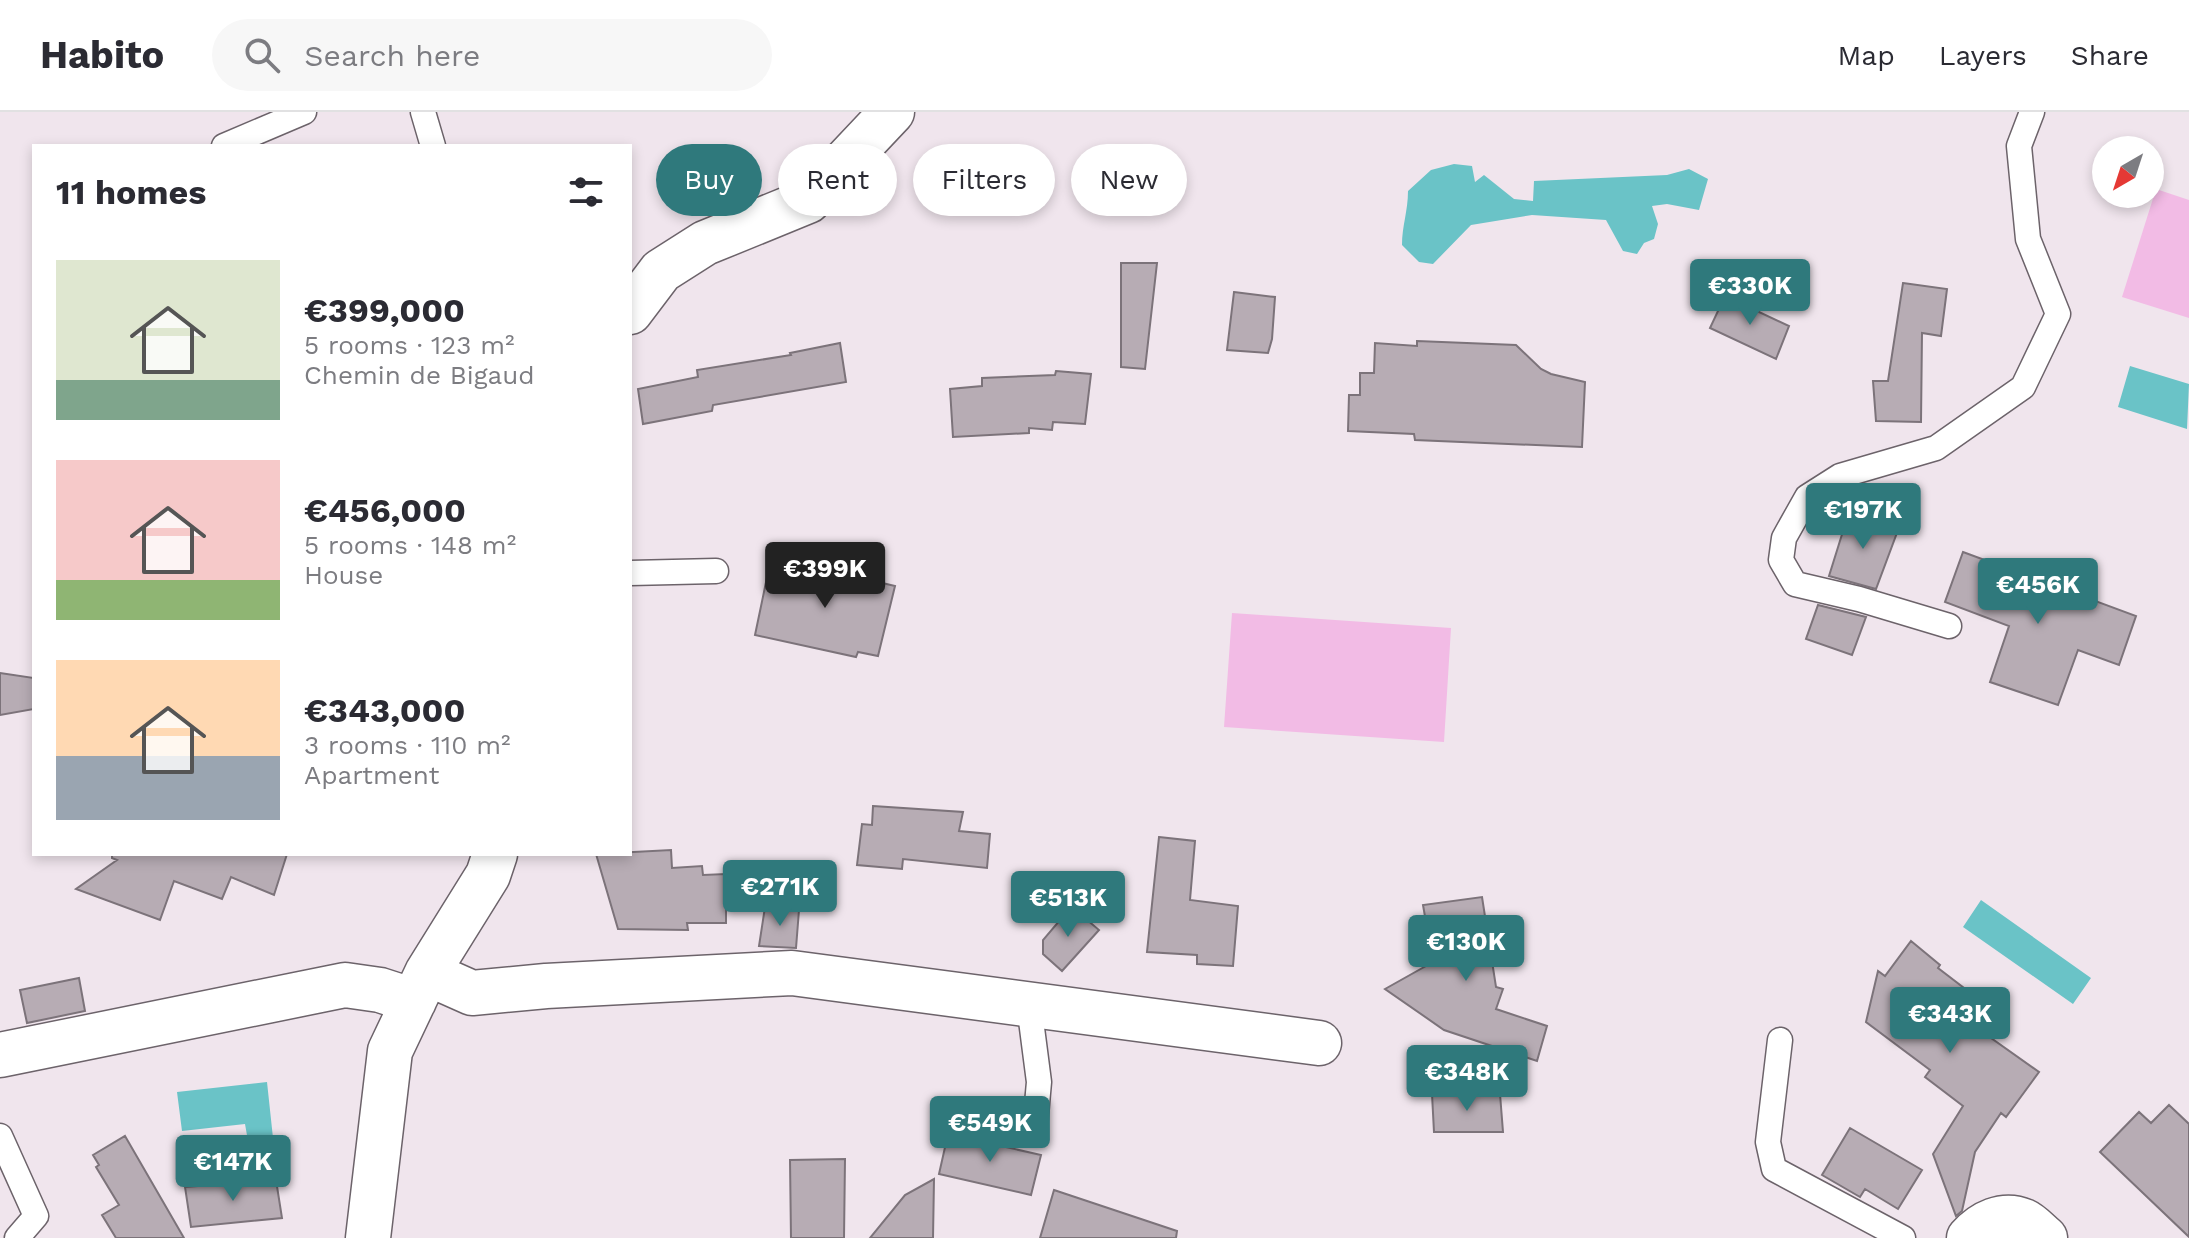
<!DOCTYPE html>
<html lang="en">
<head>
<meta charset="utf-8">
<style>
  :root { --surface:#fff; --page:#f7f7f7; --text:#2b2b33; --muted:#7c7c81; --line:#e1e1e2; --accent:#2f797c }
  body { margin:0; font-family:"Work Sans",sans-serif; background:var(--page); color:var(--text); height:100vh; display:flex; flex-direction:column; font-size:30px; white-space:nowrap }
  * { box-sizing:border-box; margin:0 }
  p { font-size:26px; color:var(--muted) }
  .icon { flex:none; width:44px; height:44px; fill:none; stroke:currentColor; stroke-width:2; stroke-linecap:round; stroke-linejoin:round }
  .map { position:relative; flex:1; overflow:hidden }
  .sheet { position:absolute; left:32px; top:32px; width:600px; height:712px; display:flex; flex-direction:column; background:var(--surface); border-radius:0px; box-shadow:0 4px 12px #0003 }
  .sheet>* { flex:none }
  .hud { position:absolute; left:656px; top:32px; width:760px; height:72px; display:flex; gap:16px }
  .needle { width:52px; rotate:219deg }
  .tools { position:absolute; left:2092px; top:24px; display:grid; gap:16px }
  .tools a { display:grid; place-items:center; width:72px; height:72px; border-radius:50%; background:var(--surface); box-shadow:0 4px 12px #0003; font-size:40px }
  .price { position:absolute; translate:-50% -68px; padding:0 18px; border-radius:8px; background:var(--accent); color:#fff; font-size:26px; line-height:52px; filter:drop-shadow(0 2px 4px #0008) }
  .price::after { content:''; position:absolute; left:50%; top:48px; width:24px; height:18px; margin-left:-12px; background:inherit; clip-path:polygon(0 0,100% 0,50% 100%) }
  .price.on { background:#222; color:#fff }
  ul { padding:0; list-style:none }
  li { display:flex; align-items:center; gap:24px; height:200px; padding:0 24px }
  li span { display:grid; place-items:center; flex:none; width:224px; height:160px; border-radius:0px; color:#555 }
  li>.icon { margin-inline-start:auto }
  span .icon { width:96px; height:96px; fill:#fffc; stroke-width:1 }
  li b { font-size:34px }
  h2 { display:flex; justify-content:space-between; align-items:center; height:96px; padding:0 24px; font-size:34px }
  .pill { padding:0 28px; border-radius:36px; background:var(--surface); box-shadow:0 4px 12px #0003; font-size:28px; line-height:72px }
  .pill.on { background:var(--accent); color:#fff }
  header { display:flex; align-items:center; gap:48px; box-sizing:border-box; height:112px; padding:0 40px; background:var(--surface); border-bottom:2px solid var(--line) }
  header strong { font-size:38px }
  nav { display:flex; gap:44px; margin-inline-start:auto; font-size:28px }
  .search { width:560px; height:72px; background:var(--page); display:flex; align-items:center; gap:20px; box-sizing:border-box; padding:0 28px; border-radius:44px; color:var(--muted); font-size:30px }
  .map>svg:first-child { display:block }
  .green { fill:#f2bbe5 }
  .water { fill:#6ac3c7 }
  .building { fill:#b7acb4; stroke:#7c737a; stroke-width:2 }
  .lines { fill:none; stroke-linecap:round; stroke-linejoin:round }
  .lane-casing { stroke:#6c636a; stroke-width:27 }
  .street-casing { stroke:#6c636a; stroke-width:47 }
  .lane { stroke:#fff; stroke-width:24 }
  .street { stroke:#fff; stroke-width:44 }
</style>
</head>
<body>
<header>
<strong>Habito</strong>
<div class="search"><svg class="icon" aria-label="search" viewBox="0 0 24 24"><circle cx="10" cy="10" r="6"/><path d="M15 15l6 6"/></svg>Search here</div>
<nav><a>Map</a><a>Layers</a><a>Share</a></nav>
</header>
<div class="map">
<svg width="2189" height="1126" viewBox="0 0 2189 1126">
  <rect width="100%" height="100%" fill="#f0e5ed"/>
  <path class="green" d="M2156,77L2189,88V206L2122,185Z
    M1232,501L1451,516L1444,630L1224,615Z"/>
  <path class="water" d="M1454,52L1472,54L1475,70L1484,63L1514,87L1533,89L1534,69L1667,63L1689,57L1708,67L1699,98L1667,92L1652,94L1658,112L1654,127L1644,131L1637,142L1623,139L1606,108L1532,103L1471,113L1433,152L1419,150L1402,133C1402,114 1408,99 1408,79L1431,58Z
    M2130,254L2189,272L2187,317L2118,295Z
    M1981,788L2091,866L2073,892L1963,815Z
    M267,970L273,1026L248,1029L245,1012L182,1019L177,980Z"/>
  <path class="building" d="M1121,151H1157L1145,257L1121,255Z
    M1903,171L1947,177L1941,224L1922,221L1921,310L1876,309L1873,269H1888Z
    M1234,180L1275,185L1272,227L1268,241L1227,238Z
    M1725,184L1789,214L1776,247L1710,216Z
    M1417,229L1516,233L1541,257L1551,262L1585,270L1582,335L1415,328L1414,322L1348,319L1349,283H1360V261H1374L1375,231L1417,234Z
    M840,231L846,270L713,293L712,299L643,312L638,277L698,265L697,258L791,243L790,241Z
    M1056,259L1091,262L1085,312L1053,310L1052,318L1029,316V321L953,325L950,277L982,274V266L1055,263Z
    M1849,400L1898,418L1876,477L1829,464Z
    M1963,440L2136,504L2119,553L2078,538L2058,593L1990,570L2009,514L1945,490Z
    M770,451L814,460L815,455L895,474L878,544L858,540L856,545L755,523Z
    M1818,493L1866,505L1852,543L1806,527Z
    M0,561L34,566V597L0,603Z
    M873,694L963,700L959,719L990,722L987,756L903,747L902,757L857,753L862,712L872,713Z
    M1159,725L1195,729L1190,788L1238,794L1233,854L1197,852V843L1147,840Z
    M671,738L672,756L702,754L703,763L726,762V811H687L688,818L618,817L596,742Z
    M112,742H287L274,783L231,765L222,787L174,769L160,808L76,777L117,748L112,746Z
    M1482,785L1496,875L1503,877L1496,897L1547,914L1537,949L1444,918L1385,877L1433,850L1423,793Z
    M765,795L799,798L796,836L759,834Z
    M1066,801H1079L1099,818L1062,859L1043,842V828Z
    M1911,829L1940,853L1938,856L1998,902L1984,921L2039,960L2006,1005L2001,1001L1975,1040L1962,1099L1956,1104L1933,1042L1963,994L1925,965L1930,958L1866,910L1878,859L1885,864Z
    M79,866L85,899L27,911L20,878Z
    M1432,982H1500L1503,1020H1434Z
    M2169,993L2189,1012V1125L2100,1040L2139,1000L2151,1011Z
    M1850,1016L1922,1058L1898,1097L1865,1077L1860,1085L1822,1063Z
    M948,1022L1041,1043L1031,1083L939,1062Z
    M125,1024L184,1126H116L102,1103L119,1093L96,1055L99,1053L93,1043Z
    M845,1047L844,1126H791L790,1048Z
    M934,1067L933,1126H870L905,1083Z
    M276,1068L282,1106L191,1115L185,1075Z
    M1054,1078L1177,1119L1176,1126H1040Z"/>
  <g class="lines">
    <defs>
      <path id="lane" d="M423,0L433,34
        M224,34L304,0
        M630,461L716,459
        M1949,514L1859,487L1795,472L1781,448L1784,426L1807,385L1840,364L1936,336L2023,275L2058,202L2028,127L2019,34L2032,0
        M1029,893L1039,970L1035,1014
        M1780,928L1768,1030L1774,1057L1903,1126
        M0,1024L36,1104L17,1126"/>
      <path id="street" d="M630,200L661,159L705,131L808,89L892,0
        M427,861L472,881L546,874L792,861L1319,931
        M0,943L345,873L380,878L414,889
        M368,1126L390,939L427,861L488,763L495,742
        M1969,1126C1982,1111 2003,1100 2024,1109C2031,1112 2039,1121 2045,1126"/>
    </defs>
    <use href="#lane" class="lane-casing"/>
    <use href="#street" class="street-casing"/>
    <use href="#lane" class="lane"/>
    <use href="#street" class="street"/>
  </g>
</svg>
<div class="tools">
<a><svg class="needle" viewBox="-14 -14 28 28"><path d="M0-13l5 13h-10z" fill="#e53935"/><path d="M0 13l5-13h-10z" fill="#7c7c81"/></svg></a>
</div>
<b class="price" style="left:1750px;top:215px">€330K</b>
<b class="price" style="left:1863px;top:439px">€197K</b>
<b class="price on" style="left:825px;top:498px">€399K</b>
<b class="price" style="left:2038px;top:514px">€456K</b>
<b class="price" style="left:780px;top:816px">€271K</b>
<b class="price" style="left:1068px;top:827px">€513K</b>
<b class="price" style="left:1466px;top:871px">€130K</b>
<b class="price" style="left:1950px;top:943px">€343K</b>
<b class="price" style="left:1467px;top:1001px">€348K</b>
<b class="price" style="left:990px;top:1052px">€549K</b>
<b class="price" style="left:233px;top:1091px">€147K</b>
<div class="hud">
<a class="pill on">Buy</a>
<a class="pill">Rent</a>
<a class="pill">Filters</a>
<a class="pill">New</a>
</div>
<section class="sheet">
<h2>11 homes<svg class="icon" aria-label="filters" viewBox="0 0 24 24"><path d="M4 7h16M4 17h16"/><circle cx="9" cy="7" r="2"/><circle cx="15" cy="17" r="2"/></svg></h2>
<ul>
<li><span style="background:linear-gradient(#dfe7d0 75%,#7fa58c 0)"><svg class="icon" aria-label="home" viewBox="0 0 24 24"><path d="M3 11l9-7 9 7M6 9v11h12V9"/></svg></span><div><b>€399,000</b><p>5 rooms · 123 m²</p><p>Chemin de Bigaud</p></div></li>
<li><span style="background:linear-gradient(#f6c9c9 75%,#8fb573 0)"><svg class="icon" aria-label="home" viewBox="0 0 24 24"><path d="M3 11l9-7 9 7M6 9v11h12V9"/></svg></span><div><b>€456,000</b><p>5 rooms · 148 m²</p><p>House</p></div></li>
<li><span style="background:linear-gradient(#ffd9b3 60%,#9aa5b1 0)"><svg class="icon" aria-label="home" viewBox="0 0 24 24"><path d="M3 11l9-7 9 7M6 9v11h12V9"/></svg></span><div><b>€343,000</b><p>3 rooms · 110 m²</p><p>Apartment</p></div></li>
</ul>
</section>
</div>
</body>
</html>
